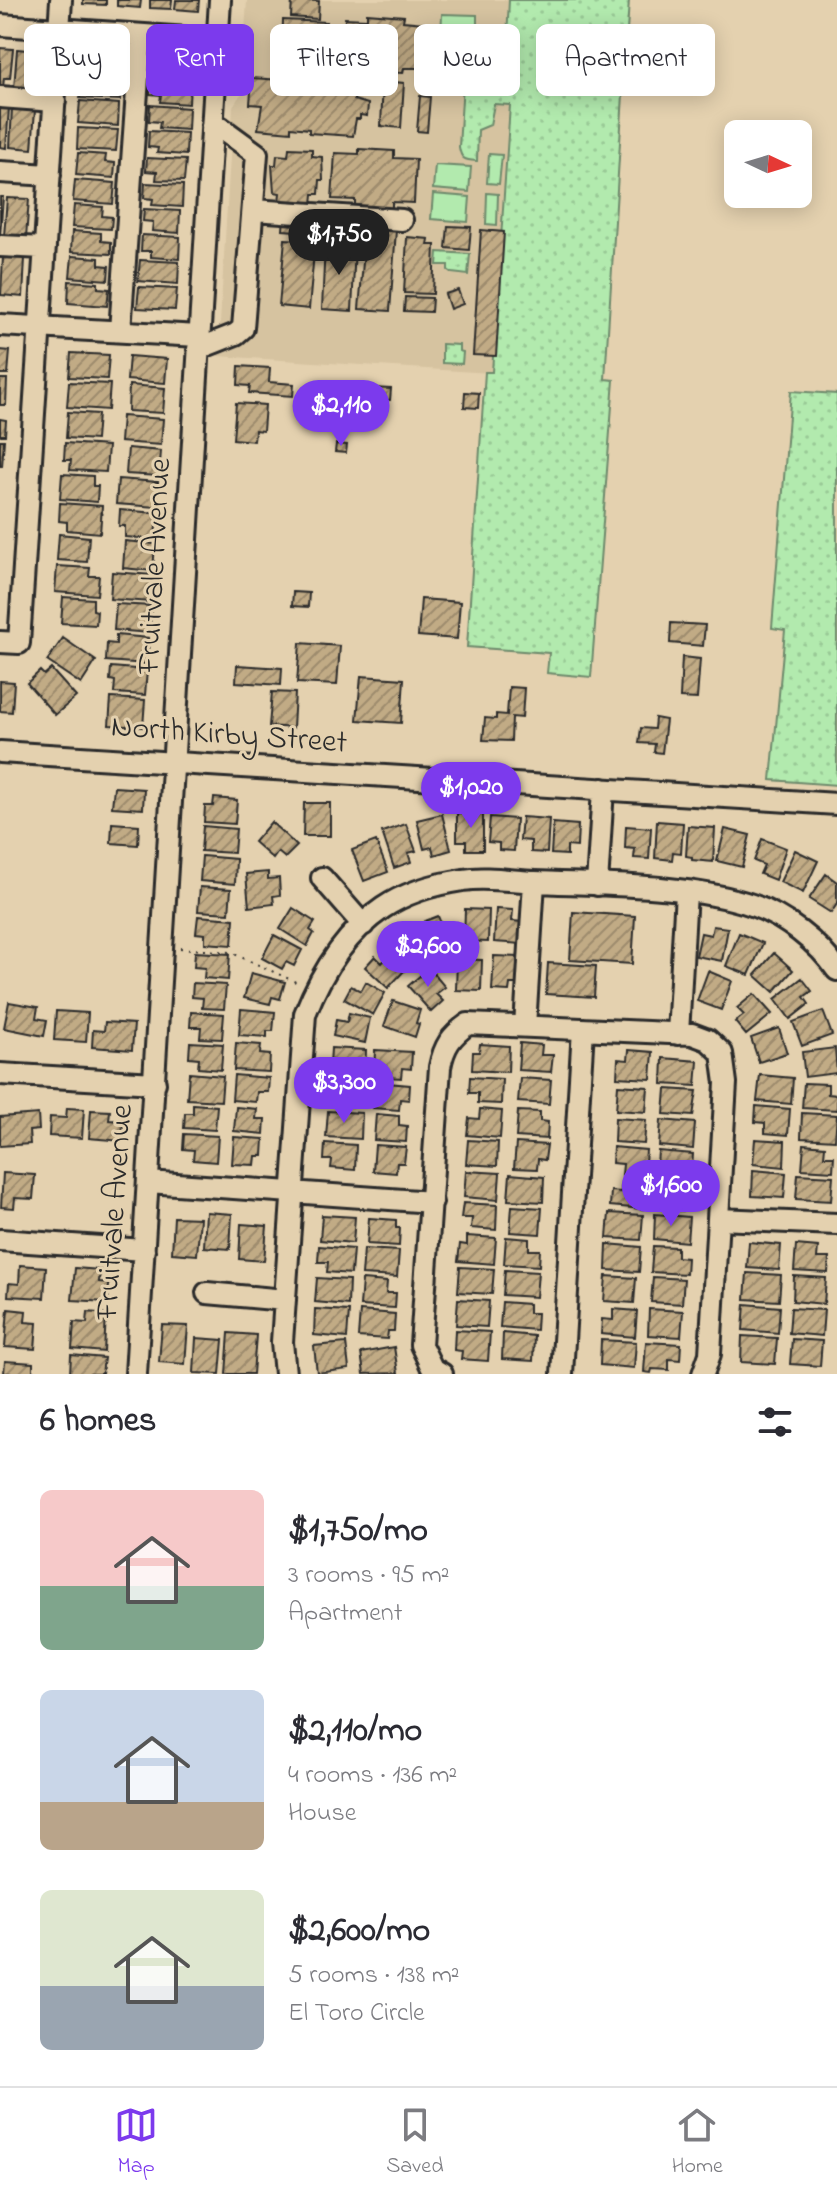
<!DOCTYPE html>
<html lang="en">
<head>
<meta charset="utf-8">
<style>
  :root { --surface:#fff; --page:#f2f2f3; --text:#2b2b33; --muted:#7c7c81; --line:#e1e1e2; --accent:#7c3aed }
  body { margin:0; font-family:"Indie Flower",sans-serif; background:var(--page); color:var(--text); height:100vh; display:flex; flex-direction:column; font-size:30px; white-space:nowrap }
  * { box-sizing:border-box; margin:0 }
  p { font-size:26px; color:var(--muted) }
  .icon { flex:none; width:44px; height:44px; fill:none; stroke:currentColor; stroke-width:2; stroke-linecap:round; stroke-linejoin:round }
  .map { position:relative; height:1374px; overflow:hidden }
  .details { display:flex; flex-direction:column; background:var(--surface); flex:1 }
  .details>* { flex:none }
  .hud { position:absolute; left:24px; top:24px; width:790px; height:72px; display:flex; gap:16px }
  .needle { width:52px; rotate:94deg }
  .tools { position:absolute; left:724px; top:120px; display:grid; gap:16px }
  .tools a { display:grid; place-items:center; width:88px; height:88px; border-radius:12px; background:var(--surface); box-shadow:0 4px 20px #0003; font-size:40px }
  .price { position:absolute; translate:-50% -68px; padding:0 18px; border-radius:28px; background:var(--accent); color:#fff; font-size:26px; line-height:52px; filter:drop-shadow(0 2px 4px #0008) }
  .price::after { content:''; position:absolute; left:50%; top:48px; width:24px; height:18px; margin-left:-12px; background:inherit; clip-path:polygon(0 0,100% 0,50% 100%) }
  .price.active { background:#222; color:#fff }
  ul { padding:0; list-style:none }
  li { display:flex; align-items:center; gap:24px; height:200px; padding:0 40px }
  li span { display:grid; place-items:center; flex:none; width:224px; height:160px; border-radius:12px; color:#555 }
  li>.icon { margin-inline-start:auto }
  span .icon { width:96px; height:96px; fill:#fffc; stroke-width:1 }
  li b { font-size:34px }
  h2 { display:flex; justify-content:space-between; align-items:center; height:96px; padding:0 40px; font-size:34px }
  .pill { padding:0 28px; border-radius:12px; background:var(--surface); box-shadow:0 4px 20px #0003; font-size:28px; line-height:72px }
  .pill.active { background:var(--accent); color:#fff }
  .tab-bar { display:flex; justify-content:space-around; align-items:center; height:112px; border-top:2px solid var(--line); background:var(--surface); font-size:22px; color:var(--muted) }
  .tab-bar a { display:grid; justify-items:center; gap:4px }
  .tab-bar .active { color:var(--accent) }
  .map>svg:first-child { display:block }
  .built { fill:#d6c3a0 }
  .grass { fill:url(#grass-dots); stroke:#6e8a6c; stroke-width:2 }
  .garden { fill:#b2eaae; stroke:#6e8a6c; stroke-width:2 }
  .building { fill:url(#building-hatch); stroke:#2b2b2b; stroke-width:2 }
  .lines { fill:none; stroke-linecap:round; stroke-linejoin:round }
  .minor-casing { stroke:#2b2b2b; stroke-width:26 }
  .path { stroke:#2b2b2b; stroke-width:2; stroke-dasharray:2 6; stroke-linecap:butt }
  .minor { stroke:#e4d1af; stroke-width:20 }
  .labels { text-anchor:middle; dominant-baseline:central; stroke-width:6; stroke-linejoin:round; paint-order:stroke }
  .street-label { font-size:32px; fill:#2b2b2b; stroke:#e4d1af }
</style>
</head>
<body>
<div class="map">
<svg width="837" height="1374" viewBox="0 0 837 1374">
  <defs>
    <pattern id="grass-dots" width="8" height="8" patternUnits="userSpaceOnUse" patternTransform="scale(2)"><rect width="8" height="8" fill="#b2eaae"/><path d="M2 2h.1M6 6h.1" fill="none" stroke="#99c996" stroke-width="1.8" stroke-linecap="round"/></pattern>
    <pattern id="building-hatch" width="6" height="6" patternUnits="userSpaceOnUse" patternTransform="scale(2)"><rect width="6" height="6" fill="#c1ab85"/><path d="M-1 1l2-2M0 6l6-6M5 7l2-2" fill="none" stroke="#9d8b6d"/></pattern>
  </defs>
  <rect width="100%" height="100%" fill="#e4d1af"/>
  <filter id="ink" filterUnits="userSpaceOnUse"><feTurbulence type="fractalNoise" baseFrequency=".0125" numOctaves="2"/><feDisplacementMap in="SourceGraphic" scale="16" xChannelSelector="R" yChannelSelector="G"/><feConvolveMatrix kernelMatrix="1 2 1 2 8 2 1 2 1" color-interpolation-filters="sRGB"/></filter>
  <g filter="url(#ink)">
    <path class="built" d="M247,0H629L605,380L218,356L233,106L241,94Z"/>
    <path class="grass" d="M509,0H629L605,379L614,380L591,677L547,673L549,653L467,647L485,372H492L510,105L494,104L490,125L478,130L477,161C465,160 461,160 459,147L463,83L466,78L474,75L505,77Z
      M438,252L470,254L468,275L452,273L448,270V265H437Z
      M442,344L459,345V351L463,352L462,364L442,363Z
      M791,391L837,394V785L771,780L785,630L772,628Z"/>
    <path class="garden" d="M442,14L477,15V39L441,37Z
      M440,43L478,45L477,71L438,69Z
      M489,154L502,155L499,184L487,183Z
      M435,165L471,167L469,192L433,189Z
      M487,193L498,194L497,225L486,224Z
      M433,194L470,197L468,222L431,219Z"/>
    <path class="building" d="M83,0H106V5L83,4Z
      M117,0H141L140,8L117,6Z
      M150,0H172L171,9L150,8Z
      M176,0H199L198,11L175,9Z
      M292,0L319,1L318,19L291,17Z
      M367,13L404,16L403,21L424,23L422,68H404L403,73L364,71V65L342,64L345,18L367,19Z
      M283,20L326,22L324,56L282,54Z
      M0,48L13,49L10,78H4L3,88H0Z
      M17,49L38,51L36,90L14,89Z
      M84,49L123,52L121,74L83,71Z
      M152,55L192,58L191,80L150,77Z
      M82,76L111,78L110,87L121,88L120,100L80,98Z
      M252,78L296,81L295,85L314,87V82L355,85L354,100L368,104L367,116L360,115V119H356L353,136L309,133V129L291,127V132L258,129L262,105L250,104Z
      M151,81L190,84L189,104L160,102L161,95L150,94Z
      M383,81L404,83L401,128L381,126Z
      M420,96L430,97L427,132L417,131Z
      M80,101L119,104L118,126L78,123Z
      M150,105L189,108L188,130L159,128L160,122L149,121Z
      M0,107L9,108L6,148L0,147Z
      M12,108L35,110L32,149L10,147Z
      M78,128L118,130L116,151L77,149Z
      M149,131L187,133L186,155L157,153L158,148L148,147Z
      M289,148L312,149V156L322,157L323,180H320L319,194H313L312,204L279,202L280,193L274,192L272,165H276L277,155L288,156Z
      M359,149L394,151V158L416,159L414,203L392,202V208L355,206V200L332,199L335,153L359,154Z
      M78,153L106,155L105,162L115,163L114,178L76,175Z
      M147,158L186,160L184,181L156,180L157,172L146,171Z
      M75,180L115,183L113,204L73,201Z
      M145,183L183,185L182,207L152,205L153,199L144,198Z
      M0,197H3L0,236Z
      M7,198L29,199L26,238L4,236Z
      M74,205L103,207L102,216L112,217L111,229L72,227Z
      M144,209L180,211L179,233L152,231L153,222L143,221Z
      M284,217L311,219L310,232L283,230Z
      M448,226L471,227L469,250L446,248Z
      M366,227L396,230L390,311L359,309Z
      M481,230L504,232L496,356L473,355Z
      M72,231L101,233V241L111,242V254L71,252Z
      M142,235L180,237L179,259L151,257V251H141Z
      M407,237L429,239L428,245H435L433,294L404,293Z
      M285,239L315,241L309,309L279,306Z
      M325,244L355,245L352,311L322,309Z
      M72,256L99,258V265L109,266L108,280L70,277Z
      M3,257L25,258L23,297L1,295Z
      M140,260L179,262L178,284L138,281Z
      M69,281L98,283V288L109,289L107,306L68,303Z
      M139,287L177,289L175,310L137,308Z
      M458,290L463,304L450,309L445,294Z
      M405,297L432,298L431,312L404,311Z
      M0,350L10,351L8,374H0Z
      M71,353L109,355L107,379L69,377Z
      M129,356L167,359L165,383L127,380Z
      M239,366L270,368L269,382L294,384L293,396L249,393L250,386L238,385Z
      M0,379H7L6,405H0Z
      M69,382L110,384L108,410L67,407Z
      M129,385L165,388L163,413L128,411Z
      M371,388L391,389L390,400L371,399Z
      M465,392L479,393L478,408L464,407Z
      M236,403L265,405L263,431L255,430L254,441L233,439Z
      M68,412L98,414L96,440L66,438Z
      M122,416L163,419L161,445L120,442Z
      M0,419L6,420L5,435H0Z
      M0,440H4L2,466H0Z
      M65,443L108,446L106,472L70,470L71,460H64Z
      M336,444L347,445L346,453L335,452Z
      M128,448L161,451L159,476L126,474Z
      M62,474L93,476V486H98L97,502L60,499Z
      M118,479L158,482L157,507L116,504Z
      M60,503L102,506L100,533L67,530V522L59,521Z
      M120,510L157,513L155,539L125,537V526H119Z
      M59,534L89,537L87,562L57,560Z
      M125,541L155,544L153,571L123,568Z
      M57,566L90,568L89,576H99L97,595L55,592Z
      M112,572L153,575L151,602L110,599Z
      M293,592L309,593L308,607L292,606Z
      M63,597L93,599V610L97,611L96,625L61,623Z
      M421,599L460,602L457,639L418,636Z
      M116,604L152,606L150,633L114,630Z
      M671,623L705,625L703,646L670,643Z
      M116,635L149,638L147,664L106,661L107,643L116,644Z
      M63,638L96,661L81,684L47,661Z
      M300,643L340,646L337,685L297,683Z
      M682,657L700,659L697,699L680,698Z
      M237,665L282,668L281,685L236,682Z
      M111,667L147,670L145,695L114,693L115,681L110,680Z
      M51,669L76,697L55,715L27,683L40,671L44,675Z
      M361,676L404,679L401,723L357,720Z
      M0,681L14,682L12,712L0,711Z
      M509,687L524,688L522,718L512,717L511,741L483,740L485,718L496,719V714L507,715Z
      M272,692L295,693L293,728L269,726Z
      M111,698L145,700L143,727L109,725Z
      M655,718L666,720L662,753L654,752L655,744L639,743L641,728L654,729Z
      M114,787L144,789L143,809L112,807Z
      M214,798L237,800L235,824L204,822L205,806H213Z
      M304,803H330V836H303Z
      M457,813H483V850H466V841H457Z
      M442,814L451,850L434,855L432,847L424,849L417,820Z
      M490,817L516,819L514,851L499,850V843L488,842Z
      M522,817L549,819L547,853L531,852V841L520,840Z
      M657,821L683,823L681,853L673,852L672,860L655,858Z
      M271,822L297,846L285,858L278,852L273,859L254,842Z
      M112,823L139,825L138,845L111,843Z
      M553,823L578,825L577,847L567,846V855L551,854Z
      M406,824L416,851L408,853L411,862L394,868L382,832Z
      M203,826L236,829L234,853L201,851Z
      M626,826L651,828L649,859L634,858L635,849L625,848Z
      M688,826L715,828L713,862L692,860V857L686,856Z
      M725,829L750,835L742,867L717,861Z
      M762,839L786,848L775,880L760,874L764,865L754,861Z
      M376,841L388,872L364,881L352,850Z
      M795,850L818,861L803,893L780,882Z
      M202,856L236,859L235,884L200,881Z
      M268,872V879L279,878L280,895L273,896L274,904L249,907L246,874Z
      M826,874L837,882V904L831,913L809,899Z
      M200,887L231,889L229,913L198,911Z
      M293,908L315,922L310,930L314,933L307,946L280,929Z
      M465,909L489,910L488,942L464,941Z
      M496,909L513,910L512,921L523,922L521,944L494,942Z
      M573,912L635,916L632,964L570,960Z
      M198,916L234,919L232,945L205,943V934L196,933Z
      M438,916L442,926L452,922L460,945L436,954L425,921Z
      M713,926L728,928L722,961L696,956L701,933L711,935Z
      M403,931L408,940L419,934L432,957L410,969L392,937Z
      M739,933L763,943L749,975L726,966Z
      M274,935L302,950L294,966L286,962L282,969L262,958Z
      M195,952L230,954L228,980L204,978L205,968L194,967Z
      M774,953L793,970L774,992L755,975Z
      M389,955L405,970L388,988L365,967L375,956L382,963Z
      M494,956L520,957L518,984H510L509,991L492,990Z
      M457,959L482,960L481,991L456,990Z
      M548,963L596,966L594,997L546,994Z
      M429,968L445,987L436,994L443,1001L431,1012L408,986Z
      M708,971L732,981L721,1010L697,1001Z
      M251,973L285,982L280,999L272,997L270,1004L244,998Z
      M802,978L812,991L804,997L809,1004L790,1019L775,999Z
      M366,982L385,993L373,1015L344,999L351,986L361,991Z
      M193,983L226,985L224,1009L202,1008L203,998L192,997Z
      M754,994L772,1014L746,1035L735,1022L744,1015L737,1008Z
      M393,1001L420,1010L416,1023L419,1024L415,1037L384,1026Z
      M9,1002L38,1007L36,1018L47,1020L44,1036L4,1028Z
      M241,1009L275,1012L273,1031H267V1037L239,1035Z
      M56,1011L88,1013L86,1042L54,1040Z
      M823,1011L832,1035L802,1046L793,1022Z
      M191,1012L224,1014L222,1039L200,1038L201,1027H190Z
      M349,1013L370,1018L365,1043L333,1036L336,1020L347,1022Z
      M105,1022L134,1024L132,1050L92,1047L93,1030L104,1031Z
      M779,1028L787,1053L759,1062L751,1038Z
      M190,1042L223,1044L221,1070L198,1068L199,1058L189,1057Z
      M236,1043L261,1045L260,1054L270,1055L269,1072L234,1070Z
      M520,1043L542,1045L541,1055H553L551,1072L518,1070Z
      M480,1044L509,1046L508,1072L472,1070L473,1052H479Z
      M331,1048L366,1050L365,1076L338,1074V1065H330Z
      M835,1048L837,1073L805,1077L802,1052Z
      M375,1050L412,1052L411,1069L402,1068L401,1078L374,1076Z
      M629,1050L653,1052L651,1079L617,1077L618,1059L628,1060Z
      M663,1058L698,1061L696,1086L662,1084Z
      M189,1073L223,1076L221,1101L187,1099Z
      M234,1075L269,1078L268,1092H257L256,1102L232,1100Z
      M760,1075L793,1078L791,1104L757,1101Z
      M470,1077L502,1079L501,1104L478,1103V1093H469Z
      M520,1078L551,1080L549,1104L518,1102Z
      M329,1079L361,1081L359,1107L336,1105V1098L328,1097Z
      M375,1082L410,1085L409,1100L400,1099L399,1110L373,1108Z
      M804,1083L828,1084V1094L837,1095V1110L802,1108Z
      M618,1085L648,1087L646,1112L616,1110Z
      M666,1089L697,1091L693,1116L664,1114Z
      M193,1104L217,1106L215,1130L184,1128L185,1113H193Z
      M756,1106L790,1109L788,1135L765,1133V1123L755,1122Z
      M236,1107L257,1109L256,1119H265L264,1134L234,1131Z
      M67,1108L84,1109L82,1138L49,1136L50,1117L66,1118Z
      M480,1109L502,1111L500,1138L467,1135L469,1118L479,1119Z
      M91,1110L110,1111L109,1120L123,1121L122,1141L89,1138Z
      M328,1111L362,1113L361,1139L326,1137Z
      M518,1111L540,1112V1121L548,1122L547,1139L516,1137Z
      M802,1113L837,1115L835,1140L801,1138Z
      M38,1114L39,1130L29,1131L30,1144L0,1146V1117Z
      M376,1114L399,1116V1125L407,1126L406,1142L374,1140Z
      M615,1118L646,1120L644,1144L614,1142Z
      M661,1120L695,1123L693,1149L659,1146Z
      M184,1134L218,1136L216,1162L193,1160L194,1150L183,1149Z
      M234,1137L264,1139L263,1156H256L255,1165L232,1164Z
      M755,1139L785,1141L784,1167L753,1164Z
      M468,1140L498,1142L497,1166L466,1164Z
      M325,1143L356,1145L355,1170L331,1168L332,1160H324Z
      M516,1143L547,1145L545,1160L538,1159L537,1169L514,1168Z
      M804,1144L825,1146L824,1156H834L833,1171L802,1169Z
      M375,1145L406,1147L404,1163H397L396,1173L373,1171Z
      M613,1147L646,1150L644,1176L622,1175L623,1164L612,1163Z
      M658,1151L693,1154L692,1170H687V1179L656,1177Z
      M753,1170L786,1173L784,1198L752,1196Z
      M466,1171L500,1173L498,1200L464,1197Z
      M3,1173L35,1175L33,1199L15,1198L14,1208L1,1207Z
      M510,1174L544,1177L543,1202L508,1200Z
      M798,1174L833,1176L831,1201L796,1199Z
      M622,1181L645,1183L643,1209L610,1206L611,1191L621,1192Z
      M660,1184L689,1186L687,1211L659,1209Z
      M463,1203L497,1205L496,1230L471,1228L472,1218H461Z
      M512,1206L542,1208L540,1234L510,1232Z
      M206,1212L232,1214L230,1249L204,1247Z
      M609,1213L643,1215L641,1240L607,1238Z
      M655,1214L689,1217L687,1242L654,1239Z
      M322,1215L355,1217L353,1243L320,1240Z
      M174,1217L200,1218L197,1255L172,1253Z
      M369,1218L396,1220V1228H400L399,1246L367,1244Z
      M241,1224L267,1226L264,1261L239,1259Z
      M467,1236L496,1238L494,1264L458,1261L460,1244L467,1245Z
      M506,1237L529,1239V1250H540L539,1266L504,1264Z
      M749,1242L781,1245L779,1270L747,1268Z
      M607,1244L641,1247L639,1272L606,1270Z
      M796,1245L818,1247L817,1258H829L828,1273L794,1271Z
      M319,1246L353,1249L351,1274L327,1272L328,1262H318Z
      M653,1246L677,1247V1257L687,1258L686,1274L651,1272Z
      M364,1249L399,1251L397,1277L362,1275Z
      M20,1265L46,1267L44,1298L8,1296L9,1283L19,1284Z
      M460,1267L494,1269L492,1294L458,1292Z
      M75,1268L100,1270L99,1282L109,1283L108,1302L72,1300Z
      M505,1270L538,1272L536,1297L503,1295Z
      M747,1273L781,1275L779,1301L745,1299Z
      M606,1276L636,1278L634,1303L604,1301Z
      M794,1276L826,1278L824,1304L793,1301Z
      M653,1277L684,1279L682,1304L651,1302Z
      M317,1278L349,1280L348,1305L315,1302Z
      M362,1280L387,1282L386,1293H396L395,1308L360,1306Z
      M458,1299L489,1301L487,1327L456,1325Z
      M502,1302L529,1304V1313H537L536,1330L500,1327Z
      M745,1304L780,1307L778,1333L743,1330Z
      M791,1308L824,1310L822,1336L789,1333Z
      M8,1309L26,1311L25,1322L37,1323L35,1349L5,1347Z
      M315,1309L349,1311L347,1338L314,1335Z
      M613,1309L637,1311L635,1337L601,1334L602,1319L613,1320Z
      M649,1309L683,1311L681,1337L648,1335Z
      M360,1311L395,1314L394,1331H388L387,1339L358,1337Z
      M88,1312L106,1314L104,1352L72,1349L74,1322L87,1323Z
      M162,1325L188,1326L185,1364L159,1362Z
      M455,1330L490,1332L488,1361L461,1359L462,1351L454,1350Z
      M229,1333L256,1335L253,1374H226Z
      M503,1333L534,1336L533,1361L502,1359Z
      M742,1336L777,1338L775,1364L741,1362Z
      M196,1338L223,1340L220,1374L194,1373Z
      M792,1339L822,1341L820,1366L790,1364Z
      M601,1340L636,1342L634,1368L600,1365Z
      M646,1342L681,1344L680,1360L669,1359V1370L652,1369L651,1373L644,1372Z
      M346,1343L349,1369L317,1373L314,1346Z
      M394,1347L398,1373L364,1374L361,1353Z
      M71,1355L104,1358L102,1374H70Z
      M5,1361L33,1363V1374L4,1373Z"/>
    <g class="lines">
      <defs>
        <path id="minor" d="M0,25L217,40
          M0,97L55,101
          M0,172L50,175
          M253,210L402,220
          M0,246L45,248
          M0,325L199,336
          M120,331L141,35
          M198,349L236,334L243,328L257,154L220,127L212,126
          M0,642L19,643L61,0
          M0,752L837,804
          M322,878L363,925
          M597,885L603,789
          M525,1026L534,882
          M678,1034L686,892
          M0,1074L155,1083
          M148,1182L432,1202
          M718,1219L837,1224
          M0,1240L144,1250
          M207,1293L285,1300
          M136,1374L220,0
          M285,1374L282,1342L305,1014C321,973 346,933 383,908C405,893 436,884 463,880C485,876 512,881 535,882C600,885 690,884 752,905C784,916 818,942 837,970
          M442,1374L432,1368L421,1345L440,1067C444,1046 451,1036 468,1024L692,1034L708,1040L722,1053L726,1083L710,1354L703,1374
          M562,1374L583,1029"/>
      </defs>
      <use href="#minor" class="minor-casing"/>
      <path class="path" d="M180,948L230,952L298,983"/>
      <use href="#minor" class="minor"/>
    </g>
  </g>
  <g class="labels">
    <g class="street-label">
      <text transform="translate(156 566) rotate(-87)">Fruitvale Avenue</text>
      <text transform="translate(229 736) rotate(4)">North Kirby Street</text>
      <text transform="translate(116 1212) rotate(-86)">Fruitvale Avenue</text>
    </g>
  </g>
</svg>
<div class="tools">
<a><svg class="needle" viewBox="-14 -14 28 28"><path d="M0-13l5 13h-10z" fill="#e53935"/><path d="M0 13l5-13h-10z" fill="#7c7c81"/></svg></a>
</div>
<b class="price active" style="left:339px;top:277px">$1,750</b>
<b class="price" style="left:341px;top:448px">$2,110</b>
<b class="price" style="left:471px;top:830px">$1,020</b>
<b class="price" style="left:428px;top:989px">$2,600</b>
<b class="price" style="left:344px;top:1125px">$3,300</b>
<b class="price" style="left:671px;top:1228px">$1,600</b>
<div class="hud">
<a class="pill">Buy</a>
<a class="pill active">Rent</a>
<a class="pill">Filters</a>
<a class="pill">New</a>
<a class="pill">Apartment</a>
</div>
</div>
<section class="details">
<h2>6 homes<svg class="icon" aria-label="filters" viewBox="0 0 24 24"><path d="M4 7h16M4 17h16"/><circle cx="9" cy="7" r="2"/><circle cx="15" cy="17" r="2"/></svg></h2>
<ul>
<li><span style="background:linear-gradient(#f6c9c9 60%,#7fa58c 0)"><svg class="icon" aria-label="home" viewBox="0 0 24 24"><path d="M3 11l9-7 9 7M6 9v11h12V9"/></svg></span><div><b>$1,750/mo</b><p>3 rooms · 95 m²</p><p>Apartment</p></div></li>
<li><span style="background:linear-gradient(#c9d6e8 70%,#b9a48a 0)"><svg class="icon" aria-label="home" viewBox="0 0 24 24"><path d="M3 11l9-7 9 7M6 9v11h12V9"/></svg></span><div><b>$2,110/mo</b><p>4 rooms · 136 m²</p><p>House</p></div></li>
<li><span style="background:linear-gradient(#dfe7d0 60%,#9aa5b1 0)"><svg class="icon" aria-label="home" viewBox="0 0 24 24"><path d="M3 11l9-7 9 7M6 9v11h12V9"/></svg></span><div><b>$2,600/mo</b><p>5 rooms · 138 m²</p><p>El Toro Circle</p></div></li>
</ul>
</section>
<nav class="tab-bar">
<a class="active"><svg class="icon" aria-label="map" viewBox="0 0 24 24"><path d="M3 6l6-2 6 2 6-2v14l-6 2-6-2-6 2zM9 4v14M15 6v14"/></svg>Map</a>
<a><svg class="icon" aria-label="saved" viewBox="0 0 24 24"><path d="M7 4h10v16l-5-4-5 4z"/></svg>Saved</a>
<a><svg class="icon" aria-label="home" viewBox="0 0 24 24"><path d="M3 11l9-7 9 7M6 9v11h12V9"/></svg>Home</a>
</nav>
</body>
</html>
